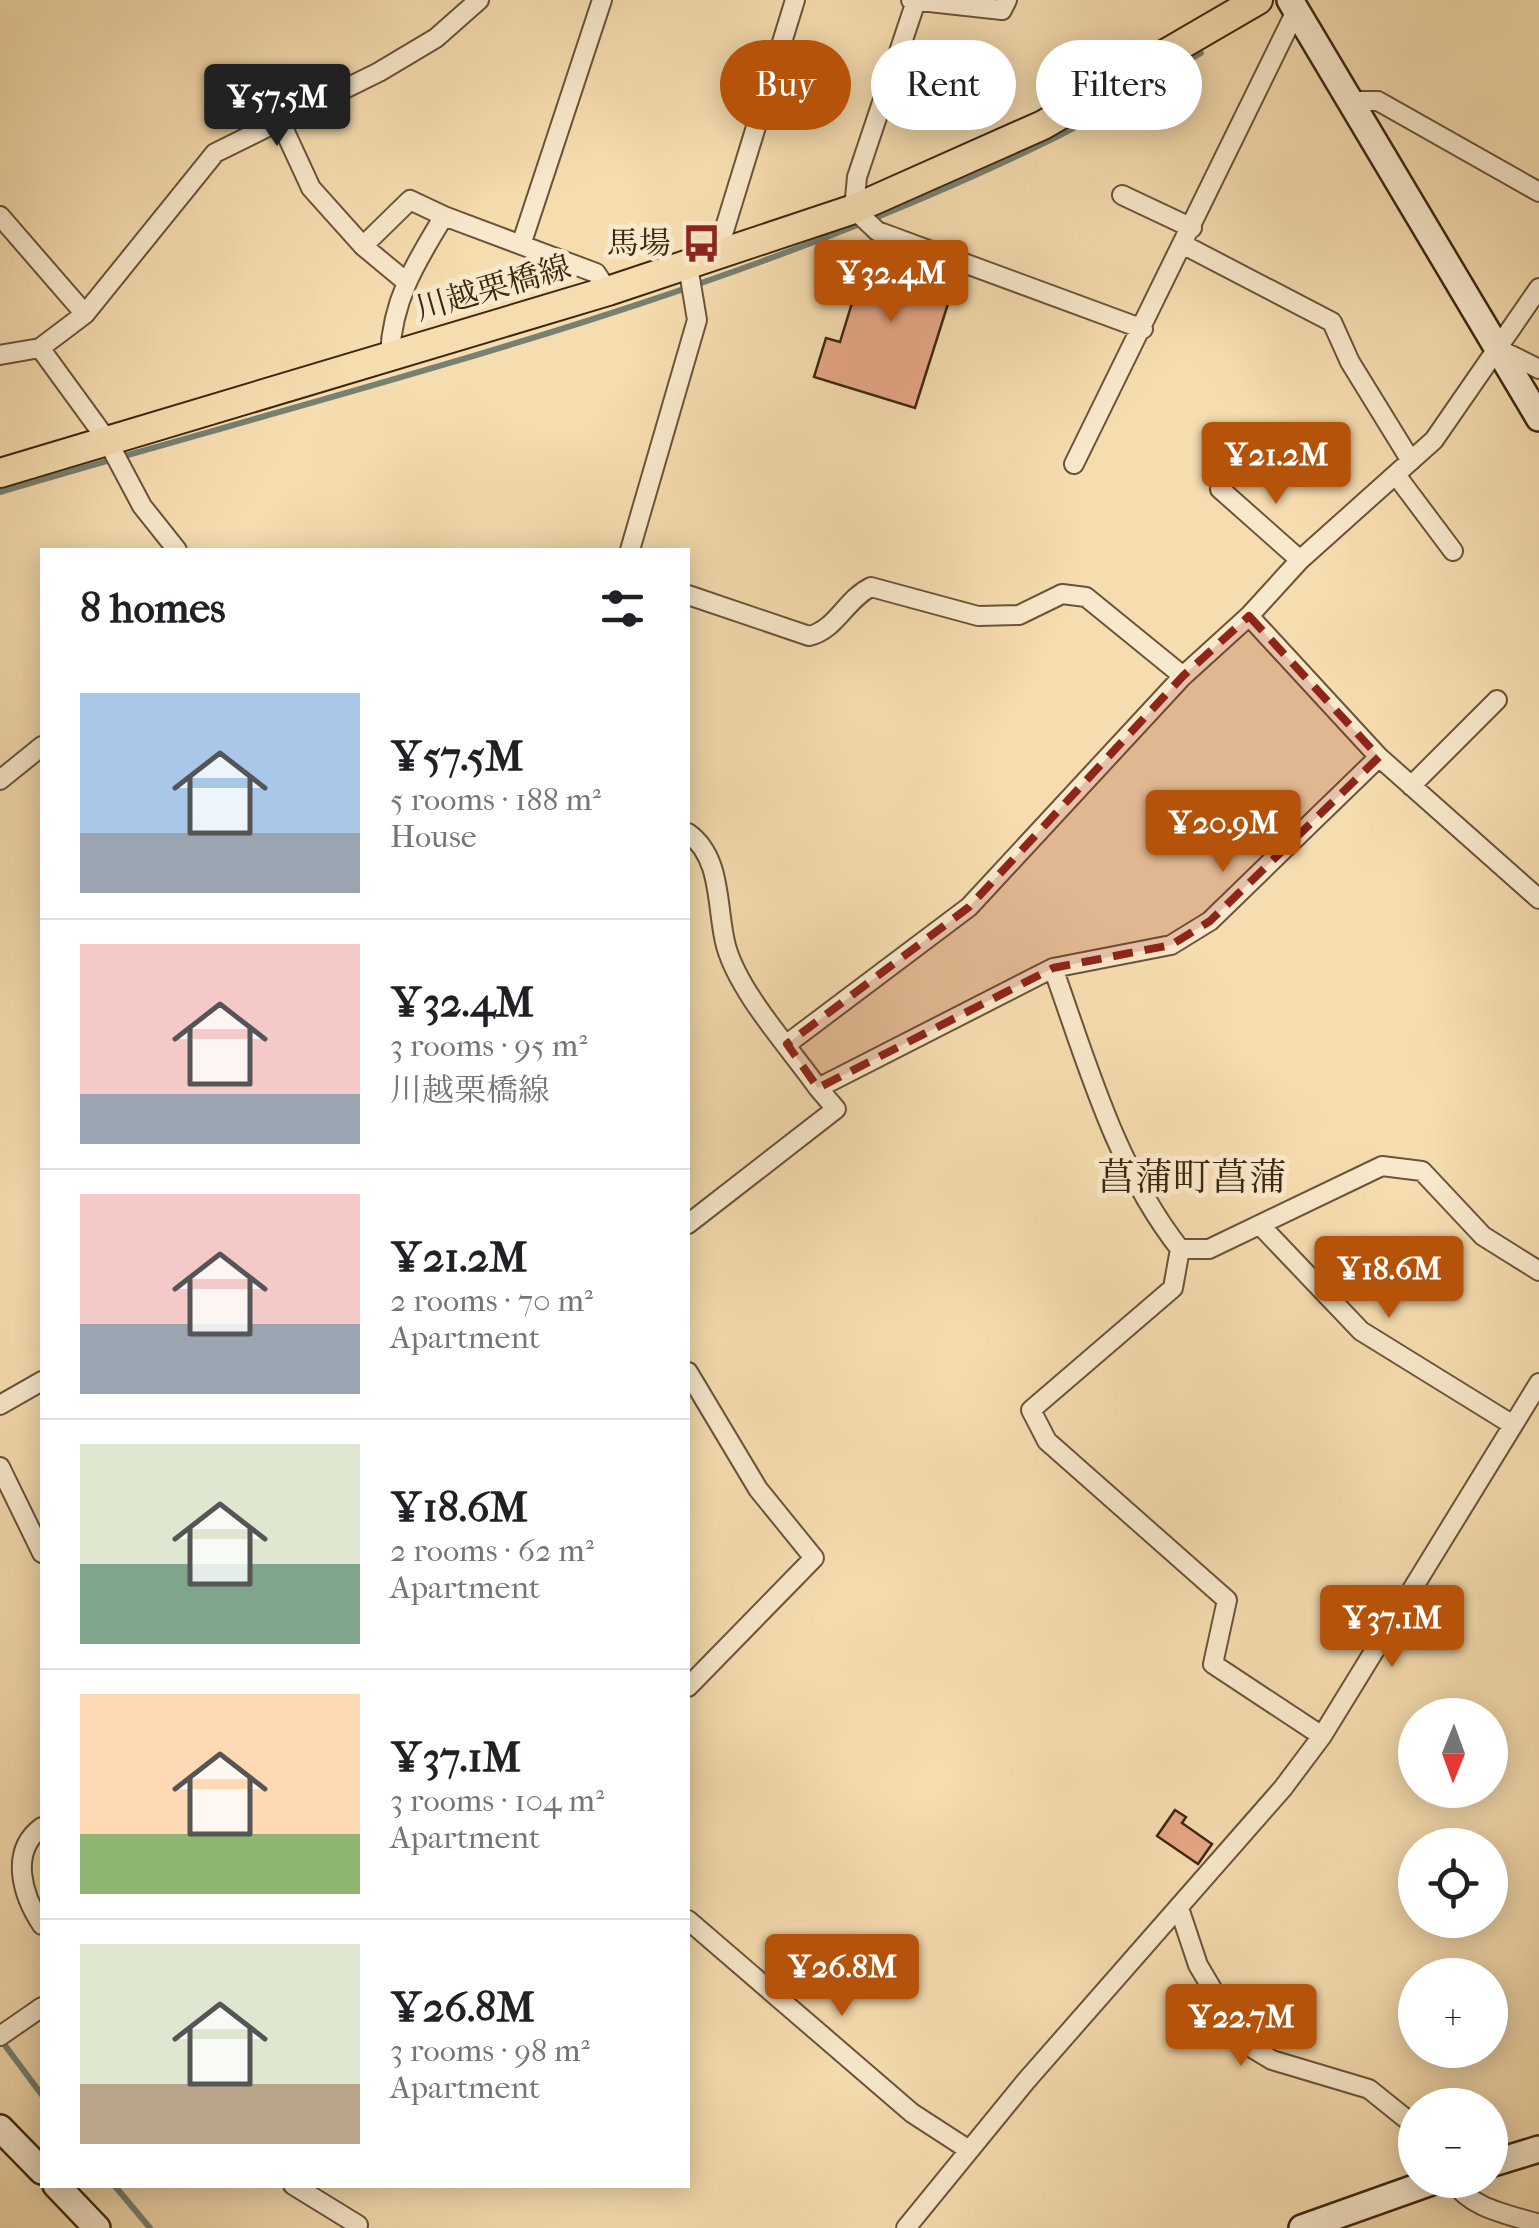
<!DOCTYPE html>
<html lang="en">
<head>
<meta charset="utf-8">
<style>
  :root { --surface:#fff; --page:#f2f2f2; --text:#202124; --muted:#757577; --line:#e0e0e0; --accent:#b45309 }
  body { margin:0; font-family:"IM FELL French Canon","Noto Serif JP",serif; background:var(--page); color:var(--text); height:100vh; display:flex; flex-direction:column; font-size:38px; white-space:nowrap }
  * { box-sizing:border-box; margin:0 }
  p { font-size:32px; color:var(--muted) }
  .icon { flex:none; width:55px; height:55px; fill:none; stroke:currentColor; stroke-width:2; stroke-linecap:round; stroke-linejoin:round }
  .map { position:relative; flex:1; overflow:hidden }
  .sheet { position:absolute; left:40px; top:548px; width:650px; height:1640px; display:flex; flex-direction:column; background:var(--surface); border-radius:0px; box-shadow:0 5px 25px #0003 }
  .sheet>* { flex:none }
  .hud { position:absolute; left:720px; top:40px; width:668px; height:90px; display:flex; gap:20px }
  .needle { width:65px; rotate:181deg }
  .fabs { position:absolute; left:1398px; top:1698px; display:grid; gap:20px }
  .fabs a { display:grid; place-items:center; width:110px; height:110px; border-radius:50%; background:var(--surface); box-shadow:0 5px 25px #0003; font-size:50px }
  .price { position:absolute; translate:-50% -85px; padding:0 22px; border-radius:10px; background:var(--accent); color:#fff; font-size:32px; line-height:65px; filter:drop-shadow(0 2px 5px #0008) }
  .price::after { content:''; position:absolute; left:50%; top:60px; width:30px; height:22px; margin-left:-15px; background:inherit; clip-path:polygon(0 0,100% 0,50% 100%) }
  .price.active { background:#222; color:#fff }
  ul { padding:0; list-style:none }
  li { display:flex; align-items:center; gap:30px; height:250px; padding:0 40px }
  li+li { border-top:2px solid var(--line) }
  li span { display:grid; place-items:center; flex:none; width:280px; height:200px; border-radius:0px; color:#555 }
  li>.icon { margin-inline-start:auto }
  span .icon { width:120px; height:120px; fill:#fffc; stroke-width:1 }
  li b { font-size:42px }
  h2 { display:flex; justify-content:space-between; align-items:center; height:120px; padding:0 40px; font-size:42px }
  .chip { padding:0 35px; border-radius:45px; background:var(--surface); box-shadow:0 5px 25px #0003; font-size:35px; line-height:90px }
  .chip.active { background:var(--accent); color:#fff }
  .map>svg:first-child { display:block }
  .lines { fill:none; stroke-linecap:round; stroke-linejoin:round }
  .stream { stroke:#778072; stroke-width:6 }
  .building { fill:#e7a787; stroke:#3c2711; stroke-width:2.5 }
  .street-casing { stroke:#6a5439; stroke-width:22 }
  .secondary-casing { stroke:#3c2711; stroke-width:30 }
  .primary-casing { stroke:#3c2711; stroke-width:32 }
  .street { stroke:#f9e9cc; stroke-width:18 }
  .secondary { stroke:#f9e9cc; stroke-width:25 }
  .primary { stroke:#f6ddb0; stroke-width:28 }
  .marked { fill:#8f2418; fill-opacity:0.2; stroke:#8f2418; stroke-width:8; stroke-dasharray:20 12; stroke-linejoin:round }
  .labels { text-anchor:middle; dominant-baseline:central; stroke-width:10; stroke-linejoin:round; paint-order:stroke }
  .poi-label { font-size:32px; fill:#3c2711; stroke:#f9e9cc; text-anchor:end }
  .street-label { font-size:32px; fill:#3c2711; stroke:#f9e9cc }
  .quarter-label { font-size:38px; fill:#3c2711; stroke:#f9e9cc }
</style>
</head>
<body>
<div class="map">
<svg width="1539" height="2228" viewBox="0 0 1539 2228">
  <rect width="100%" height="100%" fill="#f6ddb0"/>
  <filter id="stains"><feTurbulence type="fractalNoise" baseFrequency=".002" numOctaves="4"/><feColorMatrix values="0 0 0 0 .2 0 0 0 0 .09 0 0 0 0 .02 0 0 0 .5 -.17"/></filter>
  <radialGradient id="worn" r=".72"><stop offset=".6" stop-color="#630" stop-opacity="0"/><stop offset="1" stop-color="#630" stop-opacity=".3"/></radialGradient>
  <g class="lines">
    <path class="stream" d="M0,492C351,388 713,304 1044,143C1098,117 1149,84 1201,53
      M1,2040L42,2095
      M114,2185L150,2228"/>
  </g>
  <path class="building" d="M872,238L960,266L915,408L814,377L826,338L840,342Z
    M1175,1810L1186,1817L1182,1823L1212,1844L1198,1864L1157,1836Z"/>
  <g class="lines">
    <defs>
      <path id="street" d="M911,0L1002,10L1007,0
        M916,1L857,177L854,209L877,231L1143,329
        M1351,101H1378L1539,192
        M280,121L311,188L363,246
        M1122,195L1192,228
        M0,216L85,314
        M444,216L596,273L608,291
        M522,242L602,0
        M1184,245L1332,322L1350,362L1411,461
        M725,253L723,234L795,0
        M40,348L107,440L142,506L177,550
        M1499,349L1539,369
        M0,355L40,348L85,314L215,153L379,72L436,38L479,0
        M390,355C392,300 416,262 444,216L410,200L363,246L404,280
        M1074,464L1296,11
        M1396,475L1453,551
        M1220,489L1300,560
        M630,550L697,320L688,266
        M688,595L809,636C836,630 846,599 871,587L978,616L1019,615L1062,594L1086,597L1183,676L1249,616L1300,560L1434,440L1539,288
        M1249,616L1379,757L1539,899
        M0,780L42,746
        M1411,786L1497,700
        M688,833C723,858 716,909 726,946C739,993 790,1048 818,1088
        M1053,968C1087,1063 1116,1168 1180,1249H1209L1382,1166L1422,1171L1483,1236L1539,1271
        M787,1044L969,907L1183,676
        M688,1224L836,1109L818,1088L1053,968L1171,945L1210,921L1379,757
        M1260,1225L1361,1331L1513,1425
        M1180,1249L1173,1288L1031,1410L1047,1441L1227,1600L1213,1664L1322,1736
        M688,1372L758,1489L814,1558L688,1687
        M0,1405L42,1381
        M0,1467L42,1553
        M42,1827C9,1851 22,1895 42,1925
        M1179,1908L1198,1965L1244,2043L1272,2060L1369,2089L1415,2126
        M688,1920L912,2113L969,2150
        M0,2036L42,2007
        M1452,2180C1471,2209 1507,2214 1539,2224
        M293,2185L358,2225L355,2228
        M906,2228L1026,2081L1283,1788L1322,1736L1539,1383"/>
      <path id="secondary" d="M1290,0L1539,418
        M0,2128L42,2171
        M1490,2164L1539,2149
        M56,2185L97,2228
        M1302,2228L1437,2180"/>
      <path id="primary" d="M0,473L608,291L854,209L1043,125L1258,0"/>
    </defs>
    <use href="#street" class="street-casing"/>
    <use href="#secondary" class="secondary-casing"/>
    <use href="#primary" class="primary-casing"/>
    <use href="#street" class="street"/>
    <use href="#secondary" class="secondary"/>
    <use href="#primary" class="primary"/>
  </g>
  <path class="marked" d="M1249,616L1379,757L1210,921L1171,945L1053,968L818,1088L787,1044L969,907L1183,676Z"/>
  <defs>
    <symbol id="bus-bare" viewBox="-9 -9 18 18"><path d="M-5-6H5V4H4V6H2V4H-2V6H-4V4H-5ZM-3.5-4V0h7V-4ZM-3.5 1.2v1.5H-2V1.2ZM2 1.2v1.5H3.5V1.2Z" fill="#8f2418" stroke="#f9e9cc" stroke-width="2.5" paint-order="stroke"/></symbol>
  </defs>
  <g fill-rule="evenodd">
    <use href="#bus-bare" x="674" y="216" width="55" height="55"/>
  </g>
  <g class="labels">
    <g class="poi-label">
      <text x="671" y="243">馬場</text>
    </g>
    <g class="street-label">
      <text transform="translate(493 288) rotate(-16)">川越栗橋線</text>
    </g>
    <g class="quarter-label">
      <text x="1192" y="1177">菖蒲町菖蒲</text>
    </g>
  </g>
  <rect width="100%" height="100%" filter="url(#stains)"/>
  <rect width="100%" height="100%" fill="url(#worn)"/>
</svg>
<div class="fabs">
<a><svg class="needle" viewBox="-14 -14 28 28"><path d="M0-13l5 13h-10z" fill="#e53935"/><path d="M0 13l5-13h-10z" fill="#757577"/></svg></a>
<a><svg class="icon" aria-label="locate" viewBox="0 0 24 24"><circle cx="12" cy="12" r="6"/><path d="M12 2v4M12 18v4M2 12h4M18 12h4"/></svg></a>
<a>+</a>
<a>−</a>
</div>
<b class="price active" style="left:277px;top:149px">¥57.5M</b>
<b class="price" style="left:891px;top:325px">¥32.4M</b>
<b class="price" style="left:1276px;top:507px">¥21.2M</b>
<b class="price" style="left:1223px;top:875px">¥20.9M</b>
<b class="price" style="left:1389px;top:1321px">¥18.6M</b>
<b class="price" style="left:1392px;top:1670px">¥37.1M</b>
<b class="price" style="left:842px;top:2019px">¥26.8M</b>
<b class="price" style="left:1241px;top:2069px">¥22.7M</b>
<div class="hud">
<a class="chip active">Buy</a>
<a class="chip">Rent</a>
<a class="chip">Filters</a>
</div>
<section class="sheet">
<h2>8 homes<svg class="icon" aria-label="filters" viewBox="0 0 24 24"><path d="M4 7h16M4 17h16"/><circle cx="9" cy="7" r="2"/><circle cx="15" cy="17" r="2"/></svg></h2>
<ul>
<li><span style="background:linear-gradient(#a9c7e8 70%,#9aa5b1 0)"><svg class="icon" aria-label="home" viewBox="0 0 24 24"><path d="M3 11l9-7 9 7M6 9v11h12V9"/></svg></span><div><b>¥57.5M</b><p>5 rooms · 188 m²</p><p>House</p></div></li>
<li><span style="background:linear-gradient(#f6c9c9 75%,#9aa5b1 0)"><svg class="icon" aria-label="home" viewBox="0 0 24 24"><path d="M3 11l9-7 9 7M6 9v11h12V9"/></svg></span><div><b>¥32.4M</b><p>3 rooms · 95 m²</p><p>川越栗橋線</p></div></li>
<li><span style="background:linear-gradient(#f6c9c9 65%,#9aa5b1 0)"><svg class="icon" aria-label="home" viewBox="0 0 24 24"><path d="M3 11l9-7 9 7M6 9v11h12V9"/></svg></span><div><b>¥21.2M</b><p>2 rooms · 70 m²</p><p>Apartment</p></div></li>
<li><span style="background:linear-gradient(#dfe7d0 60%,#7fa58c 0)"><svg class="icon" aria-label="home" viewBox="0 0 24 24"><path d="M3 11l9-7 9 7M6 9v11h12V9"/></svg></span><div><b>¥18.6M</b><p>2 rooms · 62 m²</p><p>Apartment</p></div></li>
<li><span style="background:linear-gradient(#ffd9b3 70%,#8fb573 0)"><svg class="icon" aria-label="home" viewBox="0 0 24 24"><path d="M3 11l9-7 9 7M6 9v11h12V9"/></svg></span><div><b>¥37.1M</b><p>3 rooms · 104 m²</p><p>Apartment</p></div></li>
<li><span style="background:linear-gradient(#dfe7d0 70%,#b9a48a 0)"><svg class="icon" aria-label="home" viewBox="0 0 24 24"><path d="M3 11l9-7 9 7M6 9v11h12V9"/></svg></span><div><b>¥26.8M</b><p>3 rooms · 98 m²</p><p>Apartment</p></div></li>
</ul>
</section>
</div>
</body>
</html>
